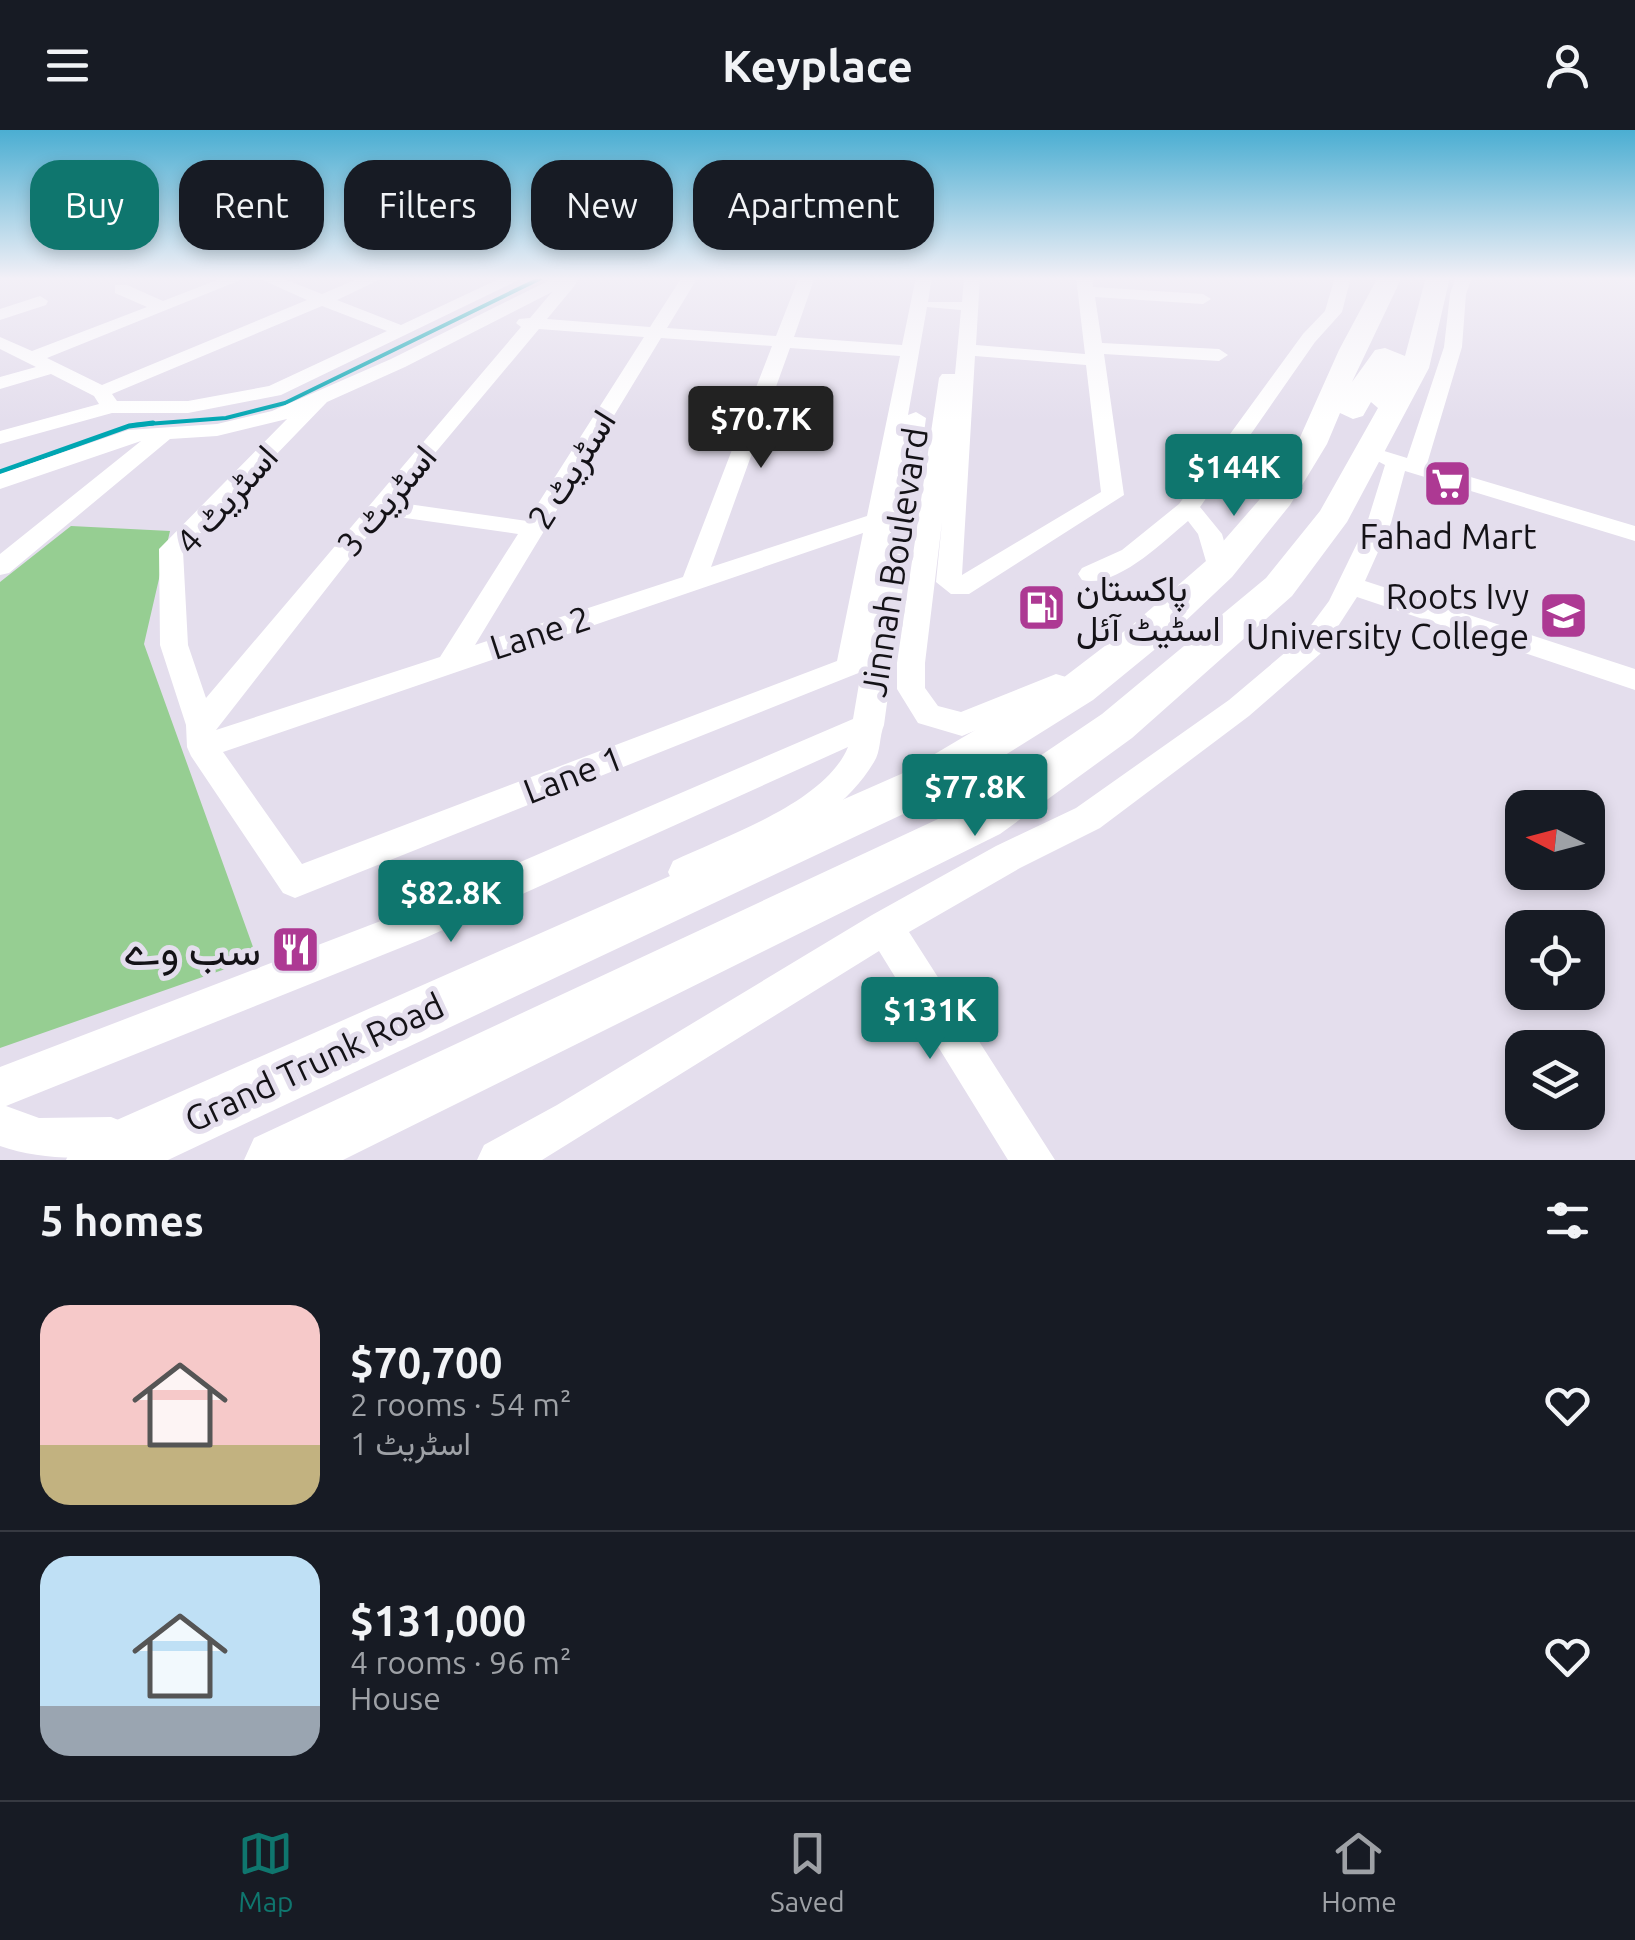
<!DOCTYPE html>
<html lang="en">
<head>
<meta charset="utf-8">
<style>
  :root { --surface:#171b24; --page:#20242c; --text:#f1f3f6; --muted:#9ea1a6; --line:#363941; --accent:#0f766e }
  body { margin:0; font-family:Ubuntu,Vazirmatn,sans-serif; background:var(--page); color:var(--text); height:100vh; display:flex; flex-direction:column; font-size:38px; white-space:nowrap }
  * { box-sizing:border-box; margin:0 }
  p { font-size:32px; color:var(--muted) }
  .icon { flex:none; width:55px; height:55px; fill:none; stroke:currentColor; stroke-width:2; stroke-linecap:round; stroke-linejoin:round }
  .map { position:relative; height:1030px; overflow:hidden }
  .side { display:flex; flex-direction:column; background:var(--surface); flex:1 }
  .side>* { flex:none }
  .hud { position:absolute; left:30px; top:30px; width:1000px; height:90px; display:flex; gap:20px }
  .needle { width:65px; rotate:276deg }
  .tools { position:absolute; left:1505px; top:660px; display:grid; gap:20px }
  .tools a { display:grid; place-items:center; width:100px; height:100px; border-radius:20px; background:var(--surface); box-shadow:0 5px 15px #0003; font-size:50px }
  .price { position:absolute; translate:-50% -85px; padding:0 22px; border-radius:10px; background:var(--accent); color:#fff; font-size:32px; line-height:65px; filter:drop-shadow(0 2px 5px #0008) }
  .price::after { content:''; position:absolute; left:50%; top:60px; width:30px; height:22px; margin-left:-15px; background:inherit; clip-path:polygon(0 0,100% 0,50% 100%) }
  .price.current { background:#222; color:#fff }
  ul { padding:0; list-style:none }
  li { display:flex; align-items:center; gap:30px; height:250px; padding:0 40px }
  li+li { border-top:2px solid var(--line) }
  li span { display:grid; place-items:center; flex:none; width:280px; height:200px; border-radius:30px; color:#555 }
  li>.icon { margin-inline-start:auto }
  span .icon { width:120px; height:120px; fill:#fffc; stroke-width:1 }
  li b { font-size:42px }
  h2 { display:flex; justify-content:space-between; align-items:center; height:120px; padding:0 40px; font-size:42px }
  .pill { padding:0 35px; border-radius:30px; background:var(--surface); box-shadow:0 5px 15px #0003; font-size:35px; line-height:90px }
  .pill.current { background:var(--accent); color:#fff }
  header { display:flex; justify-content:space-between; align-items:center; height:130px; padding:0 40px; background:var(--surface); font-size:45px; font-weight:600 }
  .dock { display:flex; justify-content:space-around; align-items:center; height:140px; border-top:2px solid var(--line); background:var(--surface); font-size:28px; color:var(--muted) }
  .dock a { display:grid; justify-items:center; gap:5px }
  .dock .current { color:var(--accent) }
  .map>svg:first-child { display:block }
  .green { fill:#96ce92 }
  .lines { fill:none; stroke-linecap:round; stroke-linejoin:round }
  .stream-far1 { stroke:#00a6b2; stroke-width:4 }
  .stream { stroke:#00a6b2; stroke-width:5 }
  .minor { fill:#fff; fill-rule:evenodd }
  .highway { fill:#fff; fill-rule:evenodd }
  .labels { text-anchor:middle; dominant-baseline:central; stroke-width:10; stroke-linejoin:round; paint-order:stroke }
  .street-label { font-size:35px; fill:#141217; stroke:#e4deed }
  .poi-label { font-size:35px; fill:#141217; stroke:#e4deed }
  .near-poi-label { font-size:42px; fill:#141217; stroke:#e4deed; text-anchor:end }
</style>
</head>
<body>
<header><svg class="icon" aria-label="menu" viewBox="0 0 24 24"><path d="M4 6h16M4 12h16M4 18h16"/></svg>Keyplace<svg class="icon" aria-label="person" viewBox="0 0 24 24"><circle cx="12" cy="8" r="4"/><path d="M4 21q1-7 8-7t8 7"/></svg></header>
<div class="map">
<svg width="1635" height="1030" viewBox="0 0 1635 1030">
  <rect width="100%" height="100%" fill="#e4deed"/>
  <path class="green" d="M71,396L170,401L144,514L257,828L0,918V452Z"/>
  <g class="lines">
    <path class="stream-far1" d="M134,295L226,288L285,273L543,147"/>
    <path class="stream" d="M0,342L129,296L153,293"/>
    <path class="minor" d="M225,147H248L47,228L102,255L307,170L256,147H279L322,164L362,147H385L337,170L401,195L503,147H525L281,265L188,283H112L0,314V301L99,274L94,266L51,244L0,259V247L36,237L0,219V207L32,221L147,177L115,163V155H127L163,171ZM322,176L387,201L269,256L188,271H117L112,264Z
      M556,147H577L576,154L547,189L650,197L682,147H698L667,198L776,206L799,147H815L794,207L902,215L916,147H932L928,172H962L964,147H980L976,215L1085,224L1076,147H1092L1093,157L1203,164L1211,169L1203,174L1095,167L1102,213L1219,219L1228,225L1219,231L1104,224L1124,365L969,464H951L936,452L942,392L925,533V558L938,576L961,582L1056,544L1066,547L1070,555L1066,563L962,606L918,593L897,559V533L939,248L942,244H955L961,180L927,177L908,285L916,282L926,288L884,595C879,607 881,621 874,632C836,696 760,721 697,753L685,757L673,753L668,742L673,731C725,706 825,673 848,617L425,808L6,976L39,988L111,987L126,993L132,1008L126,1023C87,1030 39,1030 0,1016V937L399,784L853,589L861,542L295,768L283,763L191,626L187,617L186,595L160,515L159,419L287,289L217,306L170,309L9,443L0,445V424L141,311L0,359V344L128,300L217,294L272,281L391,229ZM552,162L530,188L519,189L516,193L521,197L206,568L188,515L183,421L327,272L405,237ZM539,199L644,207L527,391L394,372ZM661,208L772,216L683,447L475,515ZM790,218L900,226L867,386L711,437ZM975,226L1086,235L1101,362L962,445ZM384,385L518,404L440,527L216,600ZM863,403L837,531L302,734L223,622Z
      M1335,147H1351L1342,182L1315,212L1200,377L1222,404L1232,439L1228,445H1210L1198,404L1188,391C1164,411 1116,459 1082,450L1078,444L1082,438L1122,420L1179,374L1303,204L1325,181Z
      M1456,147H1472L1466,164L1462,217L1427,334L1635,396V411L1405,341L1391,393L1365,451L1635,539V560L1357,467L1320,524L1249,586L1100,698L1020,738L909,802L1055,1030H1008L879,821L542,1030H477L484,1015L557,975L872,785L996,716L1076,678L1229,570L1300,510L1329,471L1367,393L1385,335L1370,327L1381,320L1407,328L1444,217L1450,164Z
      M40,166L48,171L46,175L0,190V179Z"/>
    <path class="highway" d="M1378,147H1402L1352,252L1375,220L1385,218L1405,226L1426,147H1450L1429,238L1347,392L1292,466L1132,608L1000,704L343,1030H244L254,1008L966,676L1102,584L1266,448L1320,381L1378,278L1371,272L1363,286L1353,289L1340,283L1327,314L1290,375L1232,447L1159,516L1093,570L933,670L168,1030H66L76,1008L901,644L1063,548L1131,496L1206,431L1260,369L1297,314L1339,220Z"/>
  </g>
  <linearGradient id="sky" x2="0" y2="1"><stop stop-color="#4baed2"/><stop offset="0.51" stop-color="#f3f0f7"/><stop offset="1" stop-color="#f3f0f7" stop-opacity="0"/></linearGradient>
  <rect width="1635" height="291" fill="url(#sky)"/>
  <defs>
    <symbol id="supermarket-square" viewBox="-11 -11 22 22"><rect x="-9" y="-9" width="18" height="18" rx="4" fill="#ad3993" stroke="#e4deed"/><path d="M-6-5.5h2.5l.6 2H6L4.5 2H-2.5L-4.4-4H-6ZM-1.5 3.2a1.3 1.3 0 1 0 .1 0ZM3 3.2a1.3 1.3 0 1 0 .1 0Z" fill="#fff"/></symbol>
    <symbol id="fuel-square" viewBox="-11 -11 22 22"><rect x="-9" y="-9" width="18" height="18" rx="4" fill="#ad3993" stroke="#e4deed"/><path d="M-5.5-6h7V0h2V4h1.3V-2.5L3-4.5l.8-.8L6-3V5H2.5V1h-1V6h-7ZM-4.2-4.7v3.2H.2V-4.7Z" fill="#fff"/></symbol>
    <symbol id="university-square" viewBox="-11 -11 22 22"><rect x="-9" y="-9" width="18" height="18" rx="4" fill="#ad3993" stroke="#e4deed"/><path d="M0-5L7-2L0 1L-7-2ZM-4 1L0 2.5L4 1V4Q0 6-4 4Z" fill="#fff"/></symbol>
    <symbol id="restaurant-square" viewBox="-11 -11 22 22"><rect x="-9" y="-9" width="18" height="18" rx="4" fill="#ad3993" stroke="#e4deed"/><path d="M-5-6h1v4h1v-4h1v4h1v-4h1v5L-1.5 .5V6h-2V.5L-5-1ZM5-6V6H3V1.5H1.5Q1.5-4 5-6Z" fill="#fff"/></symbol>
  </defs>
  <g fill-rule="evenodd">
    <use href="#supermarket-square" x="1420" y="326" width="55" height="55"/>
    <use href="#fuel-square" x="1014" y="450" width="55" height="55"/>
    <use href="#university-square" x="1536" y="458" width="55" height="55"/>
    <use href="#restaurant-square" x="268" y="792" width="55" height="55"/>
  </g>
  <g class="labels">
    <g class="street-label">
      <text transform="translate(571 339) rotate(-58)">اسٹریٹ 2</text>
      <text transform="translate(226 369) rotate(-48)">اسٹریٹ 4</text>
      <text transform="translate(386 370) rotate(-50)">اسٹریٹ 3</text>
      <text transform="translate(894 432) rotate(-81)">Jinnah Boulevard</text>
      <text transform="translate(540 502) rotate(-18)">Lane 2</text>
      <text transform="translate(573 644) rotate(-21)">Lane 1</text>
      <text transform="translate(314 932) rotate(-25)">Grand Trunk Road</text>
    </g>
    <g class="poi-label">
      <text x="1448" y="406">Fahad Mart</text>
      <text x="1076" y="458" text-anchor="start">پاکستان<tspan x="1076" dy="40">اسٹیٹ آئل</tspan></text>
      <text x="1529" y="466" text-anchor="end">Roots Ivy<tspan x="1529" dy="40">University College</tspan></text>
    </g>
    <g class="near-poi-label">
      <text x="261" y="819">سب وے</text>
    </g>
  </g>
</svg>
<div class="tools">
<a><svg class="needle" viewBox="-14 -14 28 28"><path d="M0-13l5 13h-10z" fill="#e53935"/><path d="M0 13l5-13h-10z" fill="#9ea1a6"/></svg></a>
<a><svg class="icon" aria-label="locate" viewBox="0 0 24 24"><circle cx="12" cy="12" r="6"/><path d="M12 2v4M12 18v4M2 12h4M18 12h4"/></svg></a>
<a><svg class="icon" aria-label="layers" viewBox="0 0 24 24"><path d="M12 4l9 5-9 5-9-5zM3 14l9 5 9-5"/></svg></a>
</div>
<b class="price current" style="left:761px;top:341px">$70.7K</b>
<b class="price" style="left:1234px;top:389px">$144K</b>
<b class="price" style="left:975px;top:709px">$77.8K</b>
<b class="price" style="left:451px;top:815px">$82.8K</b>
<b class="price" style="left:930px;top:932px">$131K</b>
<div class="hud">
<a class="pill current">Buy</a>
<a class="pill">Rent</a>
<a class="pill">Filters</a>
<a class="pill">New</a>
<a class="pill">Apartment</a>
</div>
</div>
<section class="side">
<h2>5 homes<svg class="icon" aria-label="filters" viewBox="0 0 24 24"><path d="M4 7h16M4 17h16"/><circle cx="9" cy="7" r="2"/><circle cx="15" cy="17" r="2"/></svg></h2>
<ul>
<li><span style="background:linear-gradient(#f6c9c9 70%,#c2b280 0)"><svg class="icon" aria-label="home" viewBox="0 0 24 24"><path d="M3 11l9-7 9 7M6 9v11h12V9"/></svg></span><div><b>$70,700</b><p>2 rooms · 54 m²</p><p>اسٹریٹ 1</p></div><svg class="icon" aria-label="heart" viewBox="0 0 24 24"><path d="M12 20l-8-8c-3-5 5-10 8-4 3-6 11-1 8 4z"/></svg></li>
<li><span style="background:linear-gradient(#bfe0f5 75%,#9aa5b1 0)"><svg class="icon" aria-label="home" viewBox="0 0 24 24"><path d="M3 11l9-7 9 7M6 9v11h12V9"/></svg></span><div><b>$131,000</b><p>4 rooms · 96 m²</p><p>House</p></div><svg class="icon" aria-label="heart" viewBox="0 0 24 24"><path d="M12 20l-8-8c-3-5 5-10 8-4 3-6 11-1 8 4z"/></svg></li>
</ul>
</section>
<nav class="dock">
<a class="current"><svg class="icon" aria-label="map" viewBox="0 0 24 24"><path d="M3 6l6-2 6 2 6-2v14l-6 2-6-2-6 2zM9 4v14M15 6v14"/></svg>Map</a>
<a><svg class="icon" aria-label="saved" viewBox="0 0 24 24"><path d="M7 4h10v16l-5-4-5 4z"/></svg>Saved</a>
<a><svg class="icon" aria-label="home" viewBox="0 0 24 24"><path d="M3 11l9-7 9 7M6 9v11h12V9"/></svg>Home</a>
</nav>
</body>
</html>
